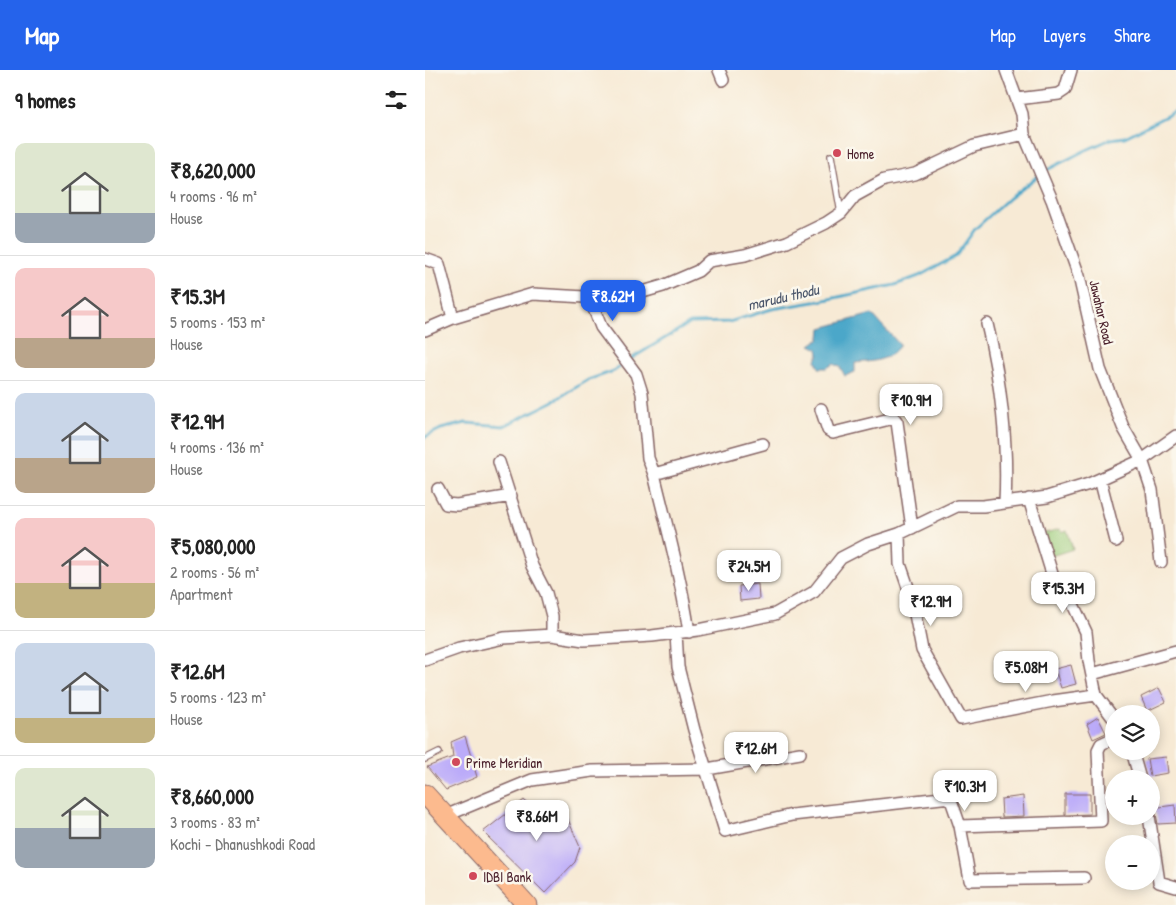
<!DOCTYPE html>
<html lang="en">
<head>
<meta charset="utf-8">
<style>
  :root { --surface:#fff; --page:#f6f6f6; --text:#222; --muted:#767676; --line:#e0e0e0; --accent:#2563eb }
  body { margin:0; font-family:"Patrick Hand",sans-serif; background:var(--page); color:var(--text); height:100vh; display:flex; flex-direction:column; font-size:19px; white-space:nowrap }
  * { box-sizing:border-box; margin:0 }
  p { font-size:16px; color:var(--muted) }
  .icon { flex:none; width:28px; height:28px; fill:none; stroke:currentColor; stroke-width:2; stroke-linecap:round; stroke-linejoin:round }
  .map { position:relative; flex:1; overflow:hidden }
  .drawer { display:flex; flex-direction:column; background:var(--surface); width:425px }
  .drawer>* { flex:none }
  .buttons { position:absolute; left:680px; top:635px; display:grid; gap:10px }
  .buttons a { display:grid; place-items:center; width:55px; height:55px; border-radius:50%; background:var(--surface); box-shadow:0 2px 12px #0003; font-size:25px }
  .price { position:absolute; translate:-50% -42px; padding:0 11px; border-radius:10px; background:#fff; color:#222; font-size:16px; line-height:32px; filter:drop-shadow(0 1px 2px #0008) }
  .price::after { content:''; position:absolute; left:50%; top:30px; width:15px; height:11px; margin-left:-8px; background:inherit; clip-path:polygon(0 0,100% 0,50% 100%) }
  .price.selected { background:var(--accent); color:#fff }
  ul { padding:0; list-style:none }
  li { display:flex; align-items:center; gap:15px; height:125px; padding:0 15px }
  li+li { border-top:1px solid var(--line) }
  li span { display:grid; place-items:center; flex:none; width:140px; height:100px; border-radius:10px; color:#555 }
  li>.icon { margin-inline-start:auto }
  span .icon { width:60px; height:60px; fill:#fffc; stroke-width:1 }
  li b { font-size:21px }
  h2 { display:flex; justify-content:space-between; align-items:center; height:60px; padding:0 15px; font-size:21px }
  header { display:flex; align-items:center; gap:30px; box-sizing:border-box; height:70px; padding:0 25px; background:var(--accent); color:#fff }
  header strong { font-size:24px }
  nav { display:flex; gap:28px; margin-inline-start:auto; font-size:18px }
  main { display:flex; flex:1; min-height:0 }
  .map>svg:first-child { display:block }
  .green { fill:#9ccc7b; stroke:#737653 }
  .water { fill:#4ba7c9; stroke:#4a637a }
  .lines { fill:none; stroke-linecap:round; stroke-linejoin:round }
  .stream { stroke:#4ba7c9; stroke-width:3 }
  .building { fill:#bbabf9 }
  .service-casing { stroke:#876666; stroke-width:8 }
  .minor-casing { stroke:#876666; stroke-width:14 }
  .trunk-casing { stroke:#876666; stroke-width:21 }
  .service { stroke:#fff; stroke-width:5.5 }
  .minor { stroke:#fff; stroke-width:11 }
  .trunk { stroke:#fcba8e; stroke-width:19 }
  .poi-dot { fill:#d1495b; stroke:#fbf7ec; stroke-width:2 }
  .labels { text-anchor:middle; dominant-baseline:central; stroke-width:5; stroke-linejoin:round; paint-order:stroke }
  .poi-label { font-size:14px; fill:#4a1f2b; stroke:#fbf7ec; text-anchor:start }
  .street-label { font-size:14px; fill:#4a1f2b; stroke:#fbf7ec }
  .water-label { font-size:15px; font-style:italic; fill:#4a556a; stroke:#fbf7ec }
</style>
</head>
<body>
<header>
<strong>Map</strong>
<nav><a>Map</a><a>Layers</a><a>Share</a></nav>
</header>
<main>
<section class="drawer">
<h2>9 homes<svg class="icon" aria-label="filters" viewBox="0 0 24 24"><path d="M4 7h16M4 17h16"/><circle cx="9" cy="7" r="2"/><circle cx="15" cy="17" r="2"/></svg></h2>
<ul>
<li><span style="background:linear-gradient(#dfe7d0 70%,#9aa5b1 0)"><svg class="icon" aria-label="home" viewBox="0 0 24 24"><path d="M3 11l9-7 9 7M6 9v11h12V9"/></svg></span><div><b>₹8,620,000</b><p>4 rooms · 96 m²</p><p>House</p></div></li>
<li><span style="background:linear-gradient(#f6c9c9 70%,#b9a48a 0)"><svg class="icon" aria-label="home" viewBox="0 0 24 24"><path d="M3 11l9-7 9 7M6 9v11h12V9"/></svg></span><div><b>₹15.3M</b><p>5 rooms · 153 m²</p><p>House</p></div></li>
<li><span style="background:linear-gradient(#c9d6e8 65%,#b9a48a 0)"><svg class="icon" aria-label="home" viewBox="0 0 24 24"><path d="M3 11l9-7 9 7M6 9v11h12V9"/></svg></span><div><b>₹12.9M</b><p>4 rooms · 136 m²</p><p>House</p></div></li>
<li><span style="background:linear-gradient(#f6c9c9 65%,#c2b280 0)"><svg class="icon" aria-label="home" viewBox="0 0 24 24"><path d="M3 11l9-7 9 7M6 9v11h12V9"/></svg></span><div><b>₹5,080,000</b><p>2 rooms · 56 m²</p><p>Apartment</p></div></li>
<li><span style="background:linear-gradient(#c9d6e8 75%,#c2b280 0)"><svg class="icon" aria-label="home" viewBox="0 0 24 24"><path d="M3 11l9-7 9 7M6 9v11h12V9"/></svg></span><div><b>₹12.6M</b><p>5 rooms · 123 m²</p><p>House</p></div></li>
<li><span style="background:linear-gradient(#dfe7d0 60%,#9aa5b1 0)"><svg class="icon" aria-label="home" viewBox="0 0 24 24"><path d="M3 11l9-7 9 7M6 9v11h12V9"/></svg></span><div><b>₹8,660,000</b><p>3 rooms · 83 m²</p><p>Kochi - Dhanushkodi Road</p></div></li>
</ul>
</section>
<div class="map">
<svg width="751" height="835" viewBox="0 0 751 835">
  <rect width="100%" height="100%" fill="#fbf7ec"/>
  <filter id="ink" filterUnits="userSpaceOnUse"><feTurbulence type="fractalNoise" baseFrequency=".02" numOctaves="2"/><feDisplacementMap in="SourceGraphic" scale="10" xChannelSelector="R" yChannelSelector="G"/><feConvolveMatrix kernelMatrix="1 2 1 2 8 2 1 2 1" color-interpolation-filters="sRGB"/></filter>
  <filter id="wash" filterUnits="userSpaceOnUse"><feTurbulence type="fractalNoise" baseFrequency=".0096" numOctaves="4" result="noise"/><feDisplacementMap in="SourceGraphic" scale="20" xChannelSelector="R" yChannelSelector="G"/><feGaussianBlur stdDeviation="1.12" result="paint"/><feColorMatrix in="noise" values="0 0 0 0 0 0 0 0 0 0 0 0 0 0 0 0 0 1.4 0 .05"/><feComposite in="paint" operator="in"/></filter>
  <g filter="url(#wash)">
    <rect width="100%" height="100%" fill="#f7ead5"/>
    <path class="green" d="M635,459L637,462L642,460L648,479L623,487L616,464Z"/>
    <path class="water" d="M447,244L475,275C463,292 448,291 430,293V302L420,306L415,297L408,294L402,298H394L391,290L394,284L393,279L385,275L395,268L396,258Z"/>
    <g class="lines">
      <path class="stream" d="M618,102L659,81L686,69L700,67L751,41
        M204,290L265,253L304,252L347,239L395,231L470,215L494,206L531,186L550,159L584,128L613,106
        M0,367L16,359L41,353L79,356L127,332L163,310L189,301L199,294"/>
    </g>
    <g id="blocks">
      <path class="building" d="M333,514L334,529L315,531L314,516Z
        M646,595L651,614L636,618L630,599Z
        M734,618L741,632L722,641L716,627Z
        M673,647L681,663L668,669L662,654Z
        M40,666L52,707L21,720L2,697L28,687L26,672Z
        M741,687L743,703L725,706L722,689Z
        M640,724H665V744L640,745Z
        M598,726L599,746L577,747L576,729Z
        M99,730L110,740L135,731L155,777L150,792L120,823L58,762Z
        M750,735L751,753L733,754L731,744L727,738Z"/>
    </g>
  </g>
  <g filter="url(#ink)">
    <use href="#blocks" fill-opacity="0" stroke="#876666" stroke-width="1"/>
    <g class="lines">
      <defs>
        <path id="service" d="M406,86L416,143
          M0,689L14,682"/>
        <path id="minor" d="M294,0L298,10
          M581,0L597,44L599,64L627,130L654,206L675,299L698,357L717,390L727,420L736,492
          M592,29L634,24L640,20L646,0
          M0,189L14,194L28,248
          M164,226L176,257L211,304L217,323L223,388L229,404L338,374
          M562,254C576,310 583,375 580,432
          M0,260L28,248L108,224L194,229L238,216L273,201L284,191L320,185L362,172L401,153L416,143L430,126L459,110L490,104L549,76L599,64
          M396,339L403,360L408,363L469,348L472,352L487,458
          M74,392L107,496L121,523L127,546V565
          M229,404C242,457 256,508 264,562
          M675,409L691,471
          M13,419L21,434L32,435L86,426
          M604,429L628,507L645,528L661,562L664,591L671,625L689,649
          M474,464L475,494L487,529L497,580L536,649L628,631L671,625
          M251,563L253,597L269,660L300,761L367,745L525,727L535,756
          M0,590L34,578L79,568L127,565L159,570L227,566L273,560L350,544L389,522L416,488L443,474L474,464L532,436H558L622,427L664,414L717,390L751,366
          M667,604L751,581
          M707,681L715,709
          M20,746L107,710L167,701L282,699L375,683
          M724,746L734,812L751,817
          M659,808L545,810L535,756L676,751L673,680L676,674L689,668"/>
        <path id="trunk" d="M0,724L102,835"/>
      </defs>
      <use href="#service" class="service-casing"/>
      <use href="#minor" class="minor-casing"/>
      <use href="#trunk" class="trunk-casing"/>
      <use href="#service" class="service"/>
      <use href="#minor" class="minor"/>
      <use href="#trunk" class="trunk"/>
    </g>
  </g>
  <g class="poi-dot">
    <circle cx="412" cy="83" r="5"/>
    <circle cx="31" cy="692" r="5"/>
    <circle cx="48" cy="806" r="5"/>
  </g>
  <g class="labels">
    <g class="poi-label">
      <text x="422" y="83">Home</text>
      <text x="41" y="692">Prime Meridian</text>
      <text x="58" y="806">IDBI Bank</text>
    </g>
    <g class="street-label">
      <text transform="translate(677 242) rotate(77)">Jawahar Road</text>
    </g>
    <g class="water-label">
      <text transform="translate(358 227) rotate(-13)">marudu thodu</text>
    </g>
  </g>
</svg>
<div class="buttons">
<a><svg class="icon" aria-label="layers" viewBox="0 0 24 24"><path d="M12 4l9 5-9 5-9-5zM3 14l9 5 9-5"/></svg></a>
<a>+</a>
<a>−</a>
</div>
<b class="price selected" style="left:188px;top:252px">₹8.62M</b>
<b class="price" style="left:486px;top:356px">₹10.9M</b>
<b class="price" style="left:324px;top:522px">₹24.5M</b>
<b class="price" style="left:638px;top:544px">₹15.3M</b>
<b class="price" style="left:506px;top:557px">₹12.9M</b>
<b class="price" style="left:601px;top:623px">₹5.08M</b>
<b class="price" style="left:331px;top:704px">₹12.6M</b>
<b class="price" style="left:540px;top:742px">₹10.3M</b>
<b class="price" style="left:112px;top:772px">₹8.66M</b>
</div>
</main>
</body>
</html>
